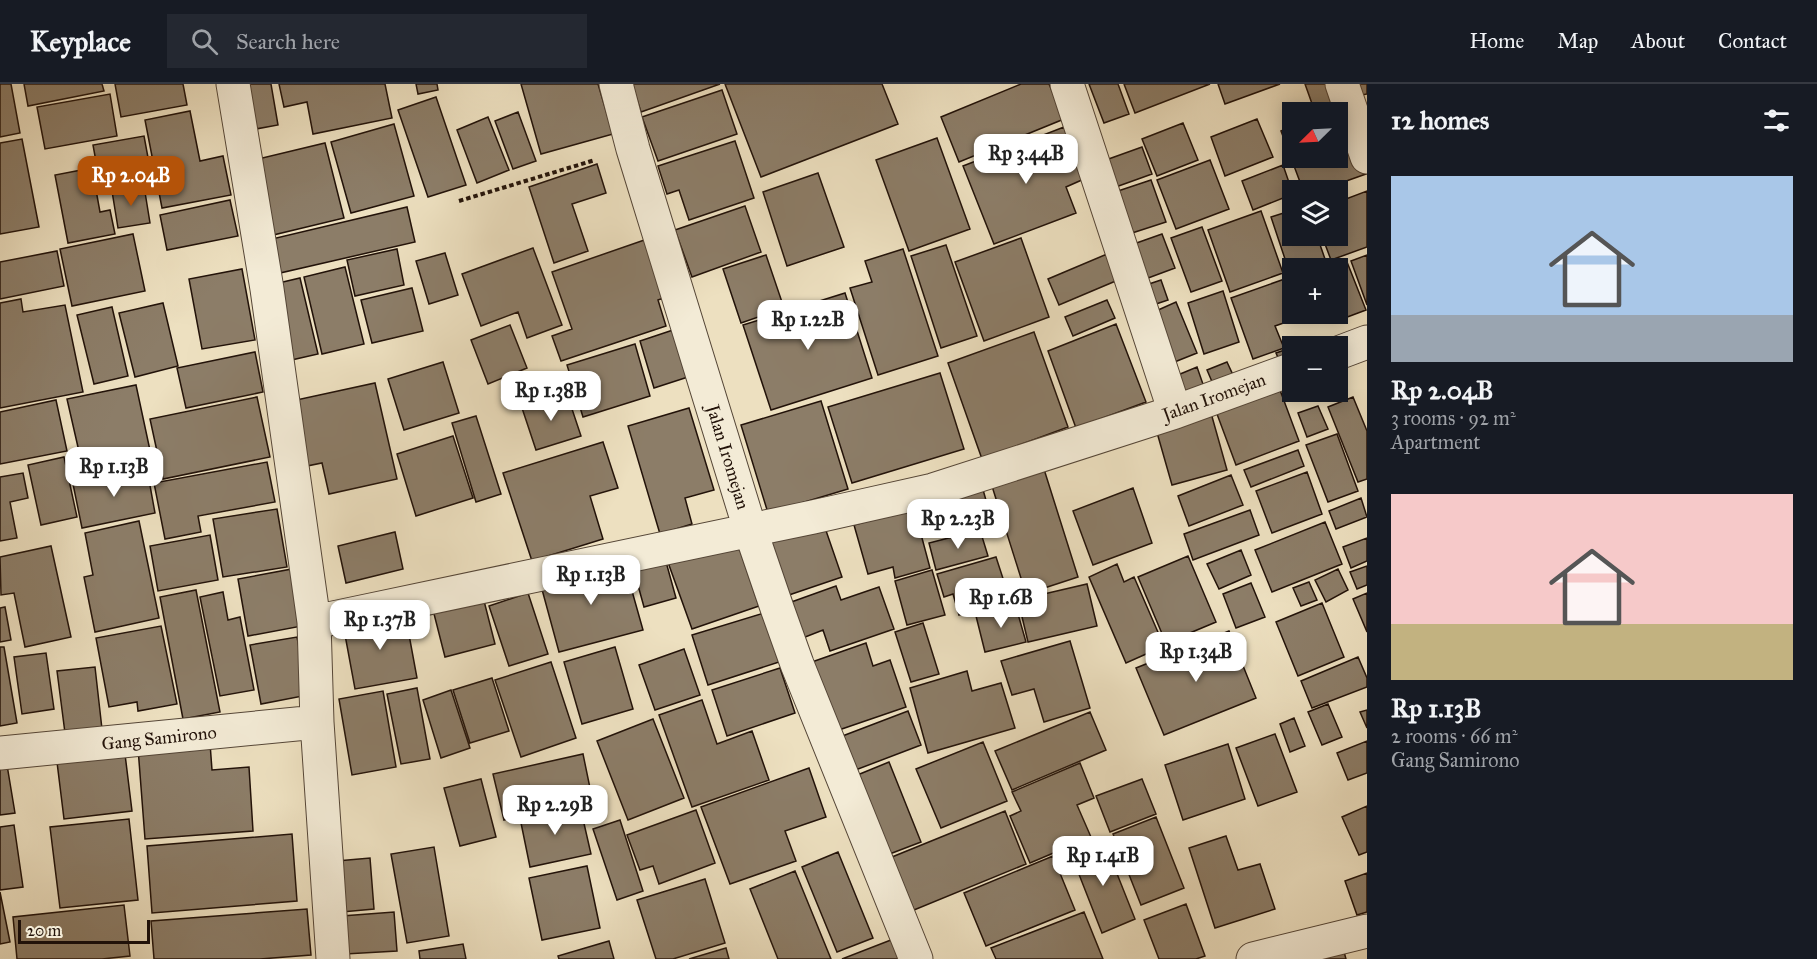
<!DOCTYPE html>
<html lang="en">
<head>
<meta charset="utf-8">
<style>
  :root { --surface:#171b24; --page:#242831; --text:#f1f3f6; --muted:#9ea1a6; --line:#363941; --accent:#b45309 }
  body { margin:0; font-family:"IM FELL Great Primer",serif; background:var(--page); color:var(--text); height:100vh; display:flex; flex-direction:column; font-size:22px; white-space:nowrap }
  * { box-sizing:border-box; margin:0 }
  p { font-size:20px; color:var(--muted) }
  .icon { flex:none; width:33px; height:33px; fill:none; stroke:currentColor; stroke-width:2; stroke-linecap:round; stroke-linejoin:round }
  .map { position:relative; flex:1; overflow:hidden }
  .panel { display:flex; flex-direction:column; background:var(--surface); width:450px }
  .panel>* { flex:none }
  .needle { width:39px; rotate:246deg }
  .fabs { position:absolute; left:1282px; top:18px; display:grid; gap:12px }
  .fabs a { display:grid; place-items:center; width:66px; height:66px; border-radius:0px; background:var(--surface); box-shadow:0 3px 15px #0003; font-size:30px }
  .scale { position:absolute; left:18px; bottom:15px; width:132px; box-sizing:border-box; padding-left:6px; border:3px solid #221209; border-top:0; font-size:16px; line-height:21px; white-space:nowrap; color:#221209; -webkit-text-stroke:4px #f3ebd6; paint-order:stroke }
  .price { position:absolute; translate:-50% -51px; padding:0 14px; border-radius:12px; background:#fff; color:#222; font-size:20px; line-height:39px; filter:drop-shadow(0 2px 3px #0008) }
  .price::after { content:''; position:absolute; left:50%; top:36px; width:18px; height:14px; margin-left:-9px; background:inherit; clip-path:polygon(0 0,100% 0,50% 100%) }
  .price.active { background:var(--accent); color:#fff }
  ul { padding:0; list-style:none }
  li { display:grid; align-content:center; gap:12px; height:318px; padding:0 24px }
  li span { display:grid; place-items:center; height:186px; border-radius:0px; color:#555 }
  li>.icon { margin-inline-start:auto }
  span .icon { width:108px; height:108px; fill:#fffc; stroke-width:1 }
  li b { font-size:26px }
  h2 { display:flex; justify-content:space-between; align-items:center; height:72px; padding:0 24px; font-size:26px }
  header { display:flex; align-items:center; gap:36px; box-sizing:border-box; height:84px; padding:0 30px; background:var(--surface); border-bottom:2px solid var(--line) }
  header strong { font-size:28px }
  nav { display:flex; gap:33px; margin-inline-start:auto; font-size:21px }
  .search { width:420px; height:54px; background:var(--page); display:flex; align-items:center; gap:15px; box-sizing:border-box; padding:0 21px; border-radius:0px; color:var(--muted); font-size:22px }
  main { display:flex; flex:1; min-height:0 }
  .map>svg:first-child { display:block }
  .building { fill:#8c7d68; stroke:#221209; stroke-width:1.5 }
  .lines { fill:none; stroke-linecap:round; stroke-linejoin:round }
  .minor-casing { stroke:#554637; stroke-width:35 }
  .path { stroke:#221209; stroke-width:4; stroke-dasharray:4.5 3; stroke-linecap:butt }
  .minor { stroke:#f3ebd6; stroke-width:33 }
  .labels { text-anchor:middle; dominant-baseline:central; stroke-width:5; stroke-linejoin:round; paint-order:stroke }
  .street-label { font-size:18px; fill:#221209; stroke:#f3ebd6 }
</style>
</head>
<body>
<header>
<strong>Keyplace</strong>
<div class="search"><svg class="icon" aria-label="search" viewBox="0 0 24 24"><circle cx="10" cy="10" r="6"/><path d="M15 15l6 6"/></svg>Search here</div>
<nav><a>Home</a><a>Map</a><a>About</a><a>Contact</a></nav>
</header>
<main>
<div class="map">
<svg width="1367" height="875" viewBox="0 0 1367 875">
  <rect width="100%" height="100%" fill="#ede0c0"/>
  <filter id="stains"><feTurbulence type="fractalNoise" baseFrequency=".00333" numOctaves="4"/><feColorMatrix values="0 0 0 0 .2 0 0 0 0 .09 0 0 0 0 .02 0 0 0 .5 -.17"/></filter>
  <radialGradient id="worn" r=".72"><stop offset=".6" stop-color="#630" stop-opacity="0"/><stop offset="1" stop-color="#630" stop-opacity=".3"/></radialGradient>
  <path class="building" d="M0,0H11L20,49L0,53Z
    M24,0H102L104,7L28,22Z
    M115,0H183L187,21L121,33Z
    M237,0H271L278,41L245,47Z
    M279,0H385L392,34L313,50L307,18L284,23Z
    M416,0H437L438,6L418,10Z
    M521,0H598L613,50L541,70Z
    M632,0H720L641,28Z
    M725,0H882L898,40L761,93Z
    M1021,0H1049L1064,35L959,78L941,33Z
    M1089,0H1118L1129,30L1104,39Z
    M1124,0H1210L1135,29Z
    M1218,0H1280L1225,20Z
    M1305,0H1332L1340,21L1315,28Z
    M1358,0H1367V10L1362,11Z
    M722,6L737,50L658,77L642,33Z
    M110,10L117,52L45,65L37,23Z
    M436,13L466,101L428,113L398,26Z
    M1342,24L1366,90L1321,106H1303L1281,47L1293,42V74H1338V28H1330Z
    M190,27L200,77L223,72L231,111L162,124L145,36Z
    M518,28L536,77L513,85L495,37Z
    M488,33L509,86L477,99L457,46Z
    M1257,35L1273,73L1225,92L1211,53Z
    M1183,39L1198,76L1157,92L1142,55Z
    M394,40L414,112L351,129L331,58Z
    M1064,43L1084,95L1066,103L1076,129L994,160L963,82Z
    M144,52L149,79L139,81L142,98L101,105L93,61Z
    M937,54L970,145L909,167L876,76Z
    M22,55L39,143L0,150V59Z
    M735,57L754,114L689,136L679,106L667,110L658,82Z
    M325,59L344,134L269,152L250,77Z
    M1142,63L1152,90L1113,104L1103,77Z
    M1210,76L1229,125L1176,145L1157,96Z
    M597,80L606,109L572,120L588,167L554,179L529,103Z
    M1283,81L1293,110L1253,126L1242,97Z
    M92,84L100,128L110,126L115,150L68,159L55,91Z
    M818,89L844,163L787,182L763,108Z
    M1151,96L1166,138L1129,150L1115,108Z
    M144,102L150,139L118,144L112,107Z
    M1367,107V163L1331,176L1322,152H1338V118Z
    M230,116L238,152L167,166L160,131Z
    M745,122L761,168L692,193L675,146Z
    M407,123L415,158L280,189L272,155Z
    M1293,126V152H1317L1325,175L1289,187L1271,133Z
    M1261,127L1283,189L1230,208L1208,146Z
    M1202,143L1222,197L1191,208L1171,154Z
    M133,150L145,207L72,222L60,165Z
    M1162,150L1175,184L1140,197L1128,162Z
    M653,153L672,211L658,216L666,242L561,277L552,252L572,245L552,188Z
    M1021,154L1049,233L984,257L955,178Z
    M946,161L977,252L941,264L911,172Z
    M533,164L562,241L527,254L518,228L481,242L462,190Z
    M397,165L404,201L355,212L347,176Z
    M903,165L938,272L878,291L850,204L872,198L865,177Z
    M57,167L64,202L0,215V178Z
    M445,169L458,211L429,220L416,177Z
    M1107,170L1118,196L1059,221L1048,195Z
    M766,171L784,224L741,239L723,185Z
    M1367,171V221L1351,177Z
    M1347,178L1366,226L1342,235L1338,223V184H1328Z
    M345,183L364,260L322,270L304,193Z
    M242,185L255,256L202,265L189,195Z
    M1293,192V230H1309L1275,242L1284,264L1253,275L1231,214Z
    M300,194L318,270L287,277L270,201Z
    M1161,196L1168,216L1144,224L1137,204Z
    M412,204L423,247L372,259L361,216Z
    M1223,207L1239,258L1204,270L1188,219Z
    M845,209L872,294L771,326L743,241Z
    M21,215L23,228L65,221L83,308L0,324V219Z
    M1107,216L1115,234L1073,252L1065,233Z
    M1176,218L1197,269L1167,281L1147,231Z
    M163,219L178,282L135,293L119,229Z
    M112,223L128,292L94,300L77,231Z
    M1116,240L1146,318L1076,344L1048,267Z
    M510,241L527,284L488,300L471,256Z
    M673,246L688,293L654,304L640,257Z
    M1034,248L1068,343L982,375L948,279Z
    M635,260L650,312L583,333L567,281Z
    M1293,263V279L1282,283L1276,269Z
    M255,268L263,308L186,324L177,284Z
    M443,278L459,329L404,346L388,295Z
    M1227,278L1233,291L1213,300L1207,286Z
    M1197,283L1204,303L1181,313L1173,293Z
    M940,289L964,365L852,399L828,323Z
    M1277,298L1299,357L1236,381L1214,322Z
    M375,299L397,395L329,410L322,379L302,383L287,318Z
    M136,301L151,371L83,385L67,315Z
    M567,310L581,352L536,366L522,324Z
    M257,313L270,373L163,395L150,335Z
    M1353,313L1367,347V395L1358,398L1328,323Z
    M56,316L67,367L0,380V328Z
    M821,317L848,405L768,429L741,341Z
    M1318,322L1328,345L1307,353L1298,329Z
    M689,324L714,406L685,414L692,440L660,450L628,342Z
    M1211,329L1227,386L1172,401L1156,345Z
    M476,332L501,410L476,418L452,339Z
    M1337,350L1358,407L1328,418L1306,361Z
    M453,352L473,414L416,432L397,370Z
    M603,358L618,404L590,412L603,455L532,477L503,389Z
    M1298,366L1304,382L1251,403L1244,386Z
    M64,373L77,433L41,441L28,381Z
    M267,378L275,418L198,432L201,448L165,455L154,399Z
    M1043,382L1078,493L1026,510L991,399Z
    M147,385L155,429L82,444L73,400Z
    M1307,388L1322,430L1272,449L1256,407Z
    M23,389L28,414L10,418L17,454L0,457V393Z
    M1231,391L1243,421L1189,442L1178,412Z
    M980,395L991,434L926,452L915,413Z
    M1133,404L1152,459L1093,481L1073,427Z
    M1361,414L1367,433L1336,445L1329,427Z
    M914,424L930,484L895,494L893,483L868,490L854,441Z
    M277,425L287,483L223,493L213,435Z
    M1250,426L1259,451L1193,476L1184,450Z
    M822,435L842,493L783,513L763,455Z
    M139,437L159,534L95,548L84,493L93,491L85,449Z
    M1325,438L1342,480L1272,508L1255,466Z
    M980,446L988,472L936,486L929,459Z
    M395,448L403,485L346,499L338,462Z
    M210,451L218,496L158,507L150,462Z
    M1367,454V477L1351,484L1343,463Z
    M738,460L759,522L692,545L665,470Z
    M51,462L71,553L25,563L14,509L1,511L0,473Z
    M1241,466L1251,491L1219,505L1207,480Z
    M663,467L676,514L644,523L631,476Z
    M1188,472L1216,538L1166,559L1138,493Z
    M996,473L1010,516L959,531L953,510L944,513L937,490Z
    M623,475L643,546L559,568L540,498Z
    M1117,480L1124,498L1134,493L1164,562L1126,579L1089,493Z
    M1367,482V501L1357,505L1350,488Z
    M292,485L302,542L248,552L238,495Z
    M1338,485L1348,506L1326,518L1315,496Z
    M932,486L945,531L907,541L895,497Z
    M1309,498L1317,516L1301,522L1293,504Z
    M1251,499L1265,533L1236,544L1223,510Z
    M1087,500L1097,542L1028,558L1018,516Z
    M836,502L841,516L879,503L894,545L830,567L823,546L795,557L783,521Z
    M196,506L220,628L183,635L160,513Z
    M223,508L228,536L240,533L254,606L220,612L200,513Z
    M482,509L495,560L445,573L432,522Z
    M528,509L548,570L509,582L489,522Z
    M1367,509V548L1353,515Z
    M1322,519L1344,573L1298,592L1276,538Z
    M5,523L11,556L0,558V524Z
    M1016,523L1026,558L985,568L976,532Z
    M405,529L417,594L355,605L343,540Z
    M764,529L779,578L708,601L692,551Z
    M923,539L939,590L911,598L895,548Z
    M161,542L177,620L138,627L137,618L109,623L96,554Z
    M1229,547L1256,614L1164,651L1136,584Z
    M297,553L308,611L261,620L250,561Z
    M1070,557L1090,624L1044,638L1034,605L1012,611L1001,577Z
    M866,559L873,582L890,576L906,623L833,648L809,579Z
    M0,563H4L17,639L0,642Z
    M615,563L633,625L582,640L564,578Z
    M684,565L700,611L655,626L639,581Z
    M46,569L54,625L22,630L14,573Z
    M1358,573L1367,594V603L1312,624L1301,597Z
    M551,578L576,654L521,673L495,596Z
    M95,583L102,645L65,649L57,587Z
    M780,584L795,629L727,652L712,606Z
    M967,587L972,607L1001,599L1015,644L928,669L910,604Z
    M492,594L509,647L470,659L453,606Z
    M417,604L430,675L401,680L387,610Z
    M451,606L470,664L441,674L423,616Z
    M383,607L396,683L352,691L339,615Z
    M702,616L717,660L752,647L769,696L692,723L659,631Z
    M1328,620L1342,653L1322,661L1308,628Z
    M1367,626V644L1360,628Z
    M908,627L921,661L845,690L832,656Z
    M1090,628L1106,666L1012,706L995,667Z
    M1294,634L1305,662L1290,668L1280,640Z
    M653,635L684,714L628,736L597,657Z
    M1275,650L1297,708L1258,722L1236,664Z
    M1367,657V689L1348,696L1337,669Z
    M983,658L1007,717L941,744L916,685Z
    M210,659L212,686L249,683L253,747L145,755L138,664Z
    M1228,660L1245,715L1183,736L1165,681Z
    M124,662L132,727L64,735L56,670Z
    M583,670L590,704L540,716L542,727L504,736L493,690Z
    M6,675L15,729L0,731V676Z
    M889,678L921,758L887,771L855,692Z
    M1080,679L1094,714L1077,721L1091,753L1030,779L1010,732L1021,727L1012,708Z
    M809,684L826,733L785,747L796,777L730,800L701,723Z
    M481,695L496,753L460,762L444,704Z
    M1142,695L1156,730L1110,748L1096,712Z
    M580,722L591,770L530,783L520,734Z
    M1367,722V768L1359,771L1342,733Z
    M696,726L715,779L659,800L653,782L640,786L627,751Z
    M1005,727L1026,780L914,826L892,773Z
    M1156,733L1184,804L1141,821L1113,750Z
    M129,735L138,816L60,824L50,743Z
    M620,736L643,807L617,816L593,745Z
    M14,741L23,803L0,806V743Z
    M292,750L297,817L152,829L147,762Z
    M1226,752L1238,786L1260,780L1275,825L1215,844L1189,764Z
    M1104,757L1135,835L1102,849L1071,770Z
    M434,763L449,852L407,859L391,770Z
    M838,768L873,854L837,868L802,783Z
    M1053,772L1075,826L986,862L964,809Z
    M370,774L374,825L342,828L337,777Z
    M587,782L600,844L542,856L529,794Z
    M795,787L831,875H778L750,805Z
    M1367,789V828L1357,831L1345,797Z
    M705,795L725,859L673,875H656L637,816Z
    M0,808L10,858L0,860Z
    M1186,820L1205,872L1196,875H1159L1144,836Z
    M124,821L130,872L102,875H17L13,833Z
    M307,825L311,871L260,875H154L151,837Z
    M394,828L397,867L345,870L342,832Z
    M1084,828L1103,875H996L991,864Z
    M896,854L905,875H842Z
    M609,857L614,875H559L558,872Z
    M463,860L466,875H420L419,867Z
    M726,864L729,875H689Z
    M1343,864L1346,875H1305Z"/>
  <g class="lines">
    <defs>
      <path id="minor" d="M233,0L267,205L314,538L317,638L333,875
        M616,0L633,65L750,445L777,524L797,580L916,875
        M1067,0L1175,328
        M1342,0L1367,73
        M1338,269L1367,258
        M314,538L813,433L933,406L1175,328L1293,285
        M0,669L317,638
        M1253,875L1367,847"/>
    </defs>
    <use href="#minor" class="minor-casing"/>
    <path class="path" d="M459,117L595,76"/>
    <use href="#minor" class="minor"/>
  </g>
  <g class="labels">
    <g class="street-label">
      <text transform="translate(1214 313) rotate(-20)">Jalan Iromejan</text>
      <text transform="translate(728 373) rotate(73)">Jalan Iromejan</text>
      <text transform="translate(159 654) rotate(-6)">Gang Samirono</text>
    </g>
  </g>
  <rect width="100%" height="100%" filter="url(#stains)"/>
  <rect width="100%" height="100%" fill="url(#worn)"/>
</svg>
<div class="fabs">
<a><svg class="needle" viewBox="-14 -14 28 28"><path d="M0-13l5 13h-10z" fill="#e53935"/><path d="M0 13l5-13h-10z" fill="#9ea1a6"/></svg></a>
<a><svg class="icon" aria-label="layers" viewBox="0 0 24 24"><path d="M12 4l9 5-9 5-9-5zM3 14l9 5 9-5"/></svg></a>
<a>+</a>
<a>−</a>
</div>
<div class="scale">20 m</div>
<b class="price" style="left:1026px;top:101px">Rp 3.44B</b>
<b class="price active" style="left:131px;top:123px">Rp 2.04B</b>
<b class="price" style="left:808px;top:267px">Rp 1.22B</b>
<b class="price" style="left:551px;top:338px">Rp 1.38B</b>
<b class="price" style="left:114px;top:414px">Rp 1.13B</b>
<b class="price" style="left:958px;top:466px">Rp 2.23B</b>
<b class="price" style="left:591px;top:522px">Rp 1.13B</b>
<b class="price" style="left:1001px;top:545px">Rp 1.6B</b>
<b class="price" style="left:380px;top:567px">Rp 1.37B</b>
<b class="price" style="left:1196px;top:599px">Rp 1.34B</b>
<b class="price" style="left:555px;top:752px">Rp 2.29B</b>
<b class="price" style="left:1103px;top:803px">Rp 1.41B</b>
</div>
<section class="panel">
<h2>12 homes<svg class="icon" aria-label="filters" viewBox="0 0 24 24"><path d="M4 7h16M4 17h16"/><circle cx="9" cy="7" r="2"/><circle cx="15" cy="17" r="2"/></svg></h2>
<ul>
<li><span style="background:linear-gradient(#a9c7e8 75%,#9aa5b1 0)"><svg class="icon" aria-label="home" viewBox="0 0 24 24"><path d="M3 11l9-7 9 7M6 9v11h12V9"/></svg></span><div><b>Rp 2.04B</b><p>3 rooms · 92 m²</p><p>Apartment</p></div></li>
<li><span style="background:linear-gradient(#f6c9c9 70%,#c2b280 0)"><svg class="icon" aria-label="home" viewBox="0 0 24 24"><path d="M3 11l9-7 9 7M6 9v11h12V9"/></svg></span><div><b>Rp 1.13B</b><p>2 rooms · 66 m²</p><p>Gang Samirono</p></div></li>
</ul>
</section>
</main>
</body>
</html>
